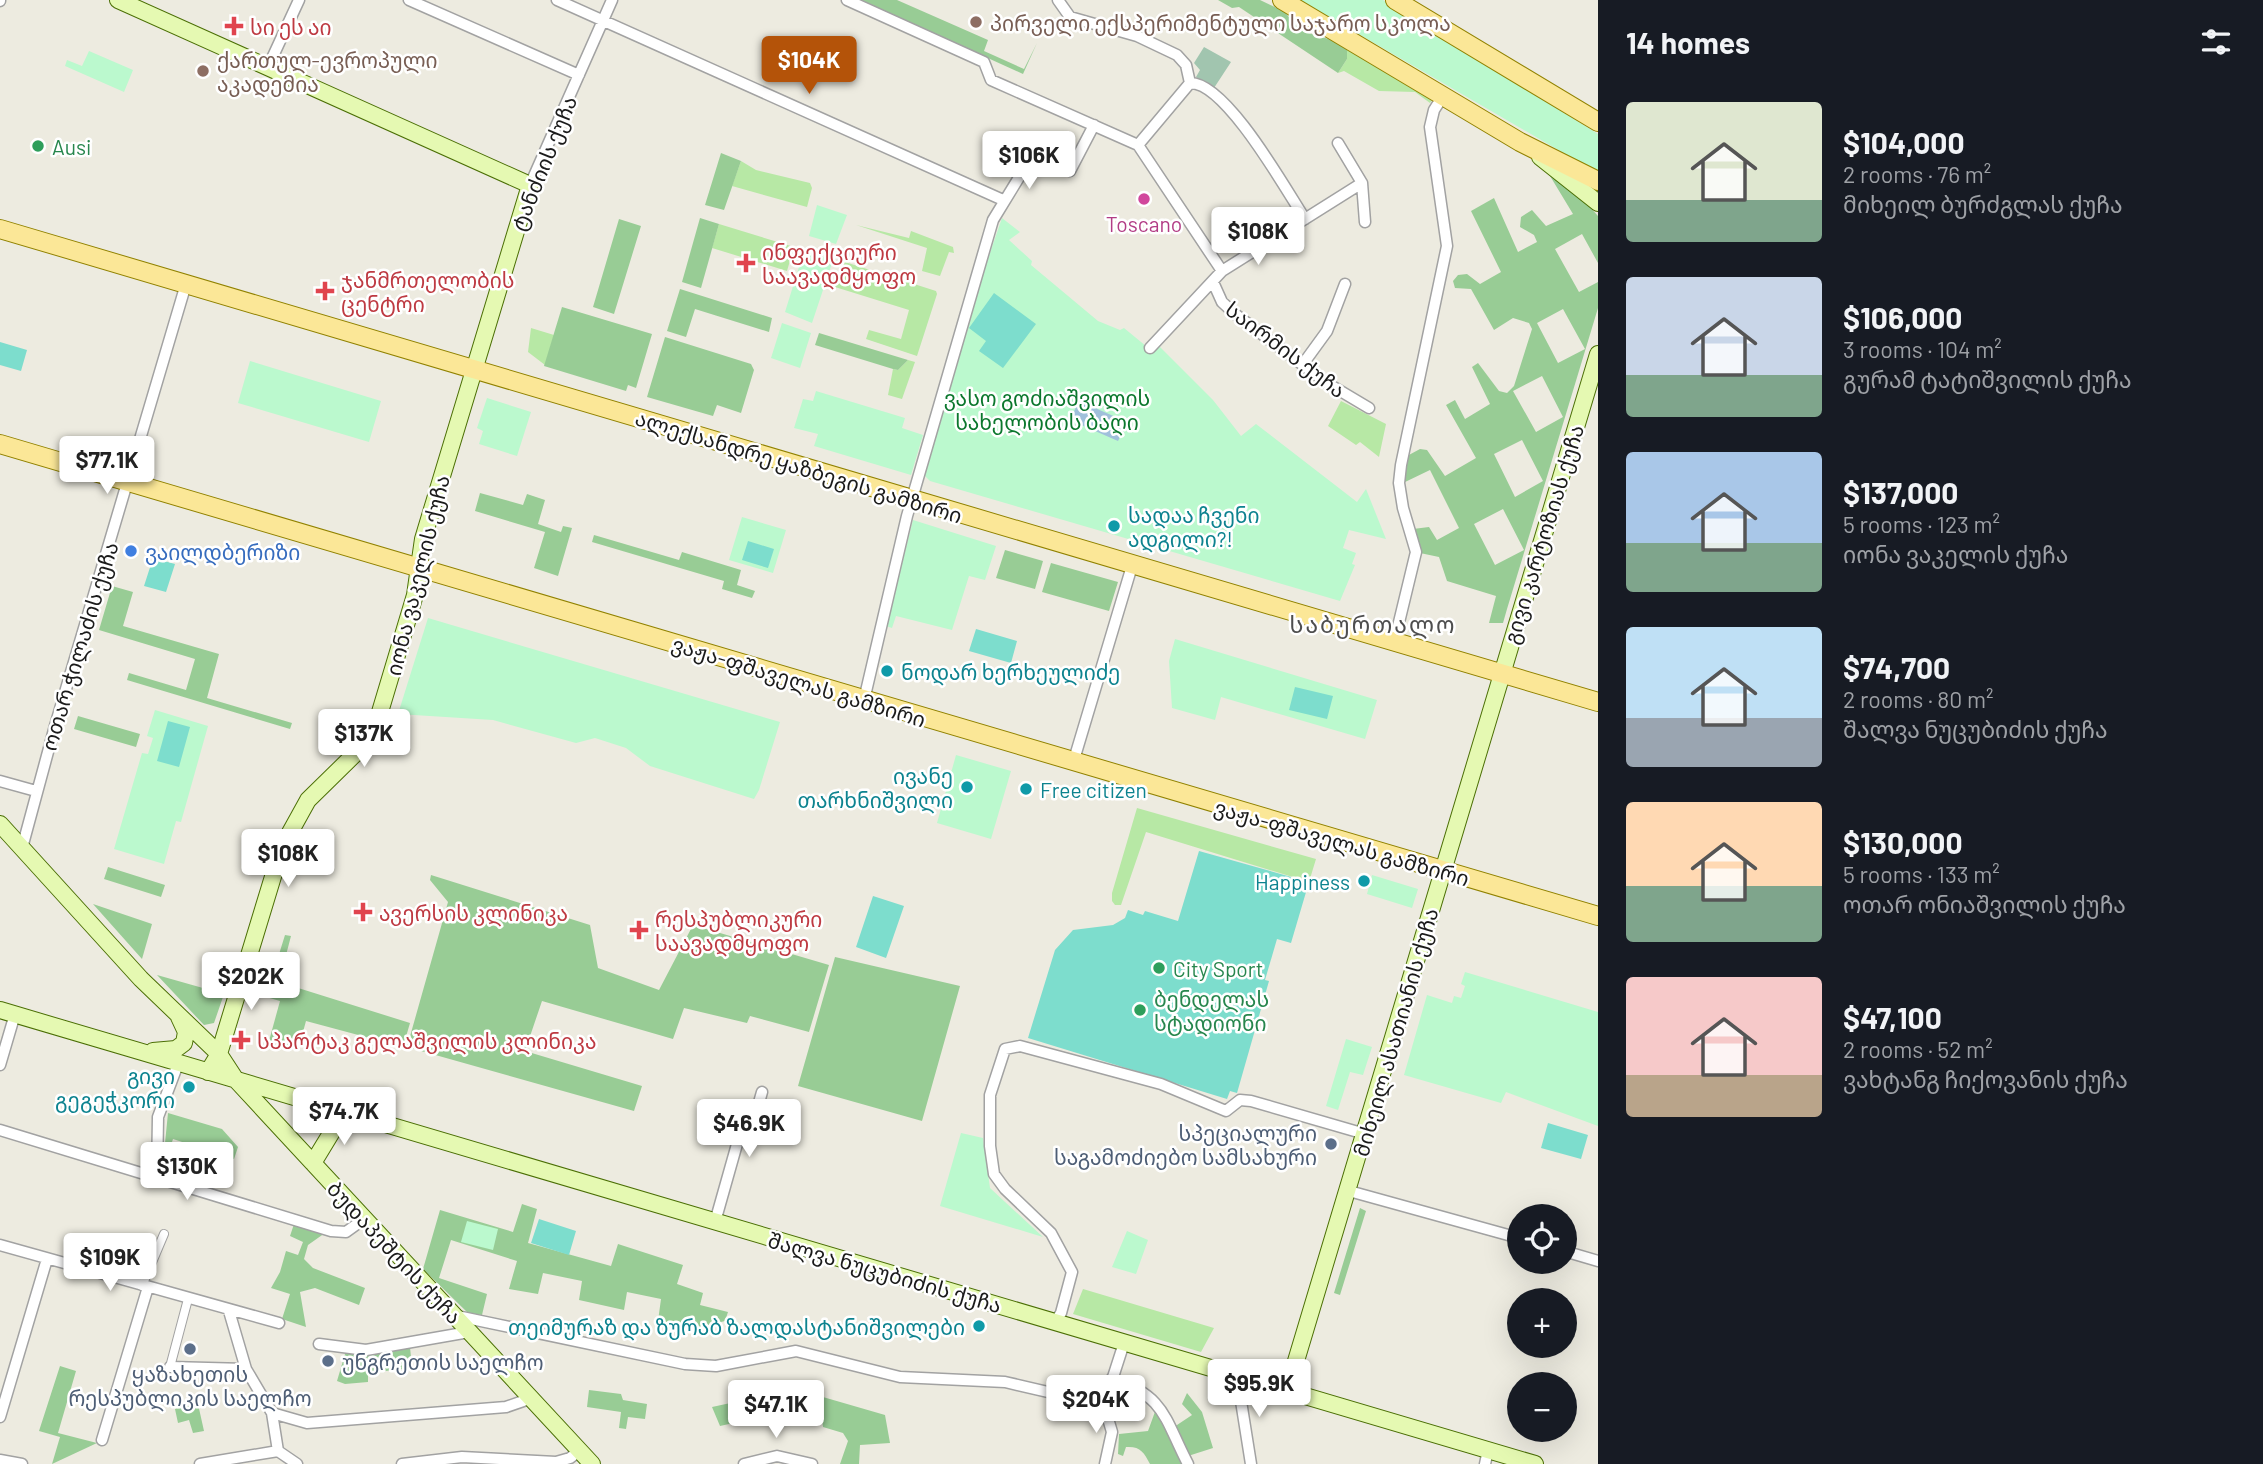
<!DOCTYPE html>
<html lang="en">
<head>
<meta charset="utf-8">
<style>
  :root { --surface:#171b24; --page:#20242c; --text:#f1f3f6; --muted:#9ea1a6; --accent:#b45309 }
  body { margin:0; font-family:Barlow,"Noto Sans Georgian",sans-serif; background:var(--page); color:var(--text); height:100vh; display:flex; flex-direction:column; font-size:26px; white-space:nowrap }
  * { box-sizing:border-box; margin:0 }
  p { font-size:23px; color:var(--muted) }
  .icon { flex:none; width:38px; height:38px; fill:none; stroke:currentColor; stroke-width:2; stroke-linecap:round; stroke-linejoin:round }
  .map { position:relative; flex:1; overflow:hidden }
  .sheet { display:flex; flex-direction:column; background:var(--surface); width:665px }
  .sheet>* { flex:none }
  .fabs { position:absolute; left:1507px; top:1204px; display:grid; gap:14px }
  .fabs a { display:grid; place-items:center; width:70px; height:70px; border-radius:50%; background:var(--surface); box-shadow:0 7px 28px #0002; font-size:35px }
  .price { position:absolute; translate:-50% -60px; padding:0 16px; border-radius:7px; background:#fff; color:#222; font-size:23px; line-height:46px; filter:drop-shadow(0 2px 4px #0008) }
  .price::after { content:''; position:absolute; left:50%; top:42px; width:21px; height:16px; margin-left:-10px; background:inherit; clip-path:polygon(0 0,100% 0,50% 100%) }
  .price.on { background:var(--accent); color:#fff }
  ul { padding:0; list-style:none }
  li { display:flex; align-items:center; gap:21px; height:175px; padding:0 28px }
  li span { display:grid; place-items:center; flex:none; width:196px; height:140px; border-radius:7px; color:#555 }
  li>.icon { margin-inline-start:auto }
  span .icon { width:84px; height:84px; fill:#fffc; stroke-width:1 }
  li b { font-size:30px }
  h2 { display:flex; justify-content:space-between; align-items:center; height:84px; padding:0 28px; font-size:30px }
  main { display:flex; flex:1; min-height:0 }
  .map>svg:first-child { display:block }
  .grass { fill:#b7e8a5 }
  .forest { fill:#98cc95; fill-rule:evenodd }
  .cemetery { fill:#a1c5af }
  .park { fill:#bbf9ce }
  .pitch { fill:#7dddcd }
  .water { fill:#a0c0db }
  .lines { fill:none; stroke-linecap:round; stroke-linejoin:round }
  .pedestrian-casing { stroke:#a2a2a2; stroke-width:10 }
  .minor-casing { stroke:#a2a2a2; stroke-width:13 }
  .secondary-casing { stroke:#4b6f05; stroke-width:18 }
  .primary-casing { stroke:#918201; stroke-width:20 }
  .pedestrian { stroke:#fff; stroke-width:8 }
  .minor { stroke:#fff; stroke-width:10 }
  .secondary { stroke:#e5f9b2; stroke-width:16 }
  .primary { stroke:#fbe797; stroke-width:18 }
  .education-dot { fill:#8d6e63; stroke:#fff; stroke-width:2.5 }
  .health-dot { fill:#e0444e; stroke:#fff; stroke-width:2.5 }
  .leisure-dot { fill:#2e9e5b; stroke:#fff; stroke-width:2.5 }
  .hotel-dot { fill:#d1479c; stroke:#fff; stroke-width:2.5 }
  .culture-dot { fill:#0f9aa8; stroke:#fff; stroke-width:2.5 }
  .shop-dot { fill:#3f7fe0; stroke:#fff; stroke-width:2.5 }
  .service-dot { fill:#5c6f8a; stroke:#fff; stroke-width:2.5 }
  .labels { text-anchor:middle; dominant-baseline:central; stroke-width:5; stroke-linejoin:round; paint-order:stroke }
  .education-label { font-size:21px; fill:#785e54; stroke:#fff; text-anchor:start }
  .health-label { font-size:21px; fill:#be3a42; stroke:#fff; text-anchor:start }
  .leisure-label { font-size:21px; fill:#27864d; stroke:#fff; text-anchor:start }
  .street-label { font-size:21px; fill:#1b1b1b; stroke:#fff }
  .hotel-label { font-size:21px; fill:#b23c85; stroke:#fff }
  .park-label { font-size:21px; fill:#0b772d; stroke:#fff }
  .culture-label { font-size:21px; fill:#0d838f; stroke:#fff; text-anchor:end }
  .shop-label { font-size:21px; fill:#366cbe; stroke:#fff; text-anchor:start }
  .service-label { font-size:21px; fill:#4e5e75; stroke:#fff; text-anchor:end }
  .neighbourhood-label { font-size:23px; letter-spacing:2px; fill:#4e4e4e; stroke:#fff }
</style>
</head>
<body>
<main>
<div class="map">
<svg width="1598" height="1464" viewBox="0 0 1598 1464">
  <rect width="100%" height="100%" fill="#edebe0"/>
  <path class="grass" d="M1347,48L1423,93L1432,100L1430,103L1415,92L1379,91L1344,71L1338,73L1347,59Z
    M741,161L756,170L810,183L812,188L807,207L732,186Z
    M719,224L794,247L787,271L712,248Z
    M856,225L909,238L911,231L953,247L954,253L949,252L940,276L922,271L927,248Z
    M845,262L936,291L937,294L917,356L866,339L869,330L901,339L909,310L835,287Z
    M531,328L554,335L545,365L528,352Z
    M908,360L915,362L902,399L888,395L893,369L898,370Z
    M1341,401L1386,424L1379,457L1360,442L1356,445L1328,426Z
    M1137,808L1316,859L1309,882L1146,832L1121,905H1115L1112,901V893Z
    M1083,1289L1214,1328L1201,1352L1073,1314Z"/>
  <path class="forest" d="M860,0H897L988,40L984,51L1024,69L1037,43L1023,74Z
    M1218,0H1260L1285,12L1299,30L1335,41L1347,48V59L1338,73L1239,7L1232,8Z
    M721,153L741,161L724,210L705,205Z
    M1547,171L1580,196L1598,216V263L1582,234L1555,249L1579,292L1598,282V308L1507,609L1503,623H1489L1496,596L1447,581L1439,557L1420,553L1413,529L1429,527L1437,540L1459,528L1430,470L1403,483L1407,456L1420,449L1427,450L1445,476L1476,458L1446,405L1455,400L1465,419L1490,404L1472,367L1478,363L1499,391L1507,393L1514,386L1532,329L1529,323L1513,318L1494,330L1471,289L1455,288L1453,281L1458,275L1467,274L1480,284L1501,272L1471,211L1494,198L1518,252L1537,242L1534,235L1520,227L1521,217L1532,210L1546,226L1573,214ZM1563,309L1585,349L1558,363L1537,323ZM1542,376L1563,417L1536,432L1513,391ZM1522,440L1543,481L1515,497L1494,454ZM1503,509L1524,550L1495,565L1474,524Z
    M700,218L719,224L701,288L682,282Z
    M619,219L641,226L614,314L593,307Z
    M680,289L772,318L769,332L695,309L686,337L667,331Z
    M562,307L652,334L636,388L628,385L626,391L544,366Z
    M819,333L908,360L898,370L893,369L815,345Z
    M665,337L751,364L754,370L741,413L717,405L713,416L647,397Z
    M480,493L523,505L527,494L545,500L538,524L561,532L563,526L572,528L558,576L534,568L545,532L475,511Z
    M594,535L679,560L682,552L741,570L737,585L755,591L752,598L722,589L724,581L592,542Z
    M1005,550L1043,561L1035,589L996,578Z
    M1051,563L1118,582L1109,611L1042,592Z
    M112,586L133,592L123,626L219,654L207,698L292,723L290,729L127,680L129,673L186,690L195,659L99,630Z
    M78,716L140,734L136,747L74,729Z
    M108,867L165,885L161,897L104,879Z
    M431,875L590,925L598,968L659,990L693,925L829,965L809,1032L750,1016L747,1023L684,1008L673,1039L542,1001L525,1051L642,1086L634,1111L407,1047L448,902L430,880Z
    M93,904L152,924L142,959Z
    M285,935L291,936L279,982L410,1023L403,1047L306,1021L298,1050L269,1041L280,1001L249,992L271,980Z
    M835,957L960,986L922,1121L798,1086Z
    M157,975L224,994L214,1023L204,1025Z
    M168,1113L222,1129L238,1147L234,1159L173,1139L162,1173Z
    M522,1204L537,1209L528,1243L611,1266L618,1244L683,1265L677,1284L703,1293L700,1305L728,1312L725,1321L701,1327L658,1321L661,1299L627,1292L624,1310L579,1300L582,1281L543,1273L538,1294L509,1289L517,1261L451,1240L439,1278L487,1294L482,1315L468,1313L423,1269L440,1210L513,1232Z
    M1360,1208L1366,1211L1340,1295L1334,1293Z
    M294,1224L325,1233L308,1245L304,1259L313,1268L365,1288L359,1305L315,1288L300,1292L306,1327L282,1319L290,1294L271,1288L280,1272L286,1251L298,1255L303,1242L290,1236Z
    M410,1347L412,1368L368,1373V1382L345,1384L337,1381L345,1354Z
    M60,1366L76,1371L58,1433L97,1443L52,1464L60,1437L39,1431Z
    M589,1390L621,1394L623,1400L647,1404L645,1419L628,1417L626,1429L619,1428L621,1412L587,1407Z
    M782,1392L816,1395L885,1415L890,1443L860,1445L859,1464H840L848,1441L843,1433L823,1427L822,1419L779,1413L720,1426L712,1407Z
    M1187,1393L1202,1412L1213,1448L1188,1456L1174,1427L1192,1415L1182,1404Z
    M198,1404L204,1431L193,1433L189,1420L178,1423L175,1409Z
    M1156,1409L1185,1464H1150C1144,1452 1140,1446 1126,1447L1123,1456L1118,1454L1119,1434L1148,1431Z"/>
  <path class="cemetery" d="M1204,47L1231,62L1214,88L1196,77L1200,70L1194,63Z"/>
  <path class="park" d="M1300,0H1383L1598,134V173Z
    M89,51L133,70L124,92L65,66L67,60L82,66Z
    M817,205L847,215L836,244L809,236Z
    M1002,218L1020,232L1009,240L1032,261L1031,265L1098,321L1120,330L1124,328L1152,351L1158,345L1213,400L1241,436L1256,424L1357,502L1366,489L1386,539L1349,530L1343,548L1356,553L1352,564L1355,565L1340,601L930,481L923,474L965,325Z
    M804,251L833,260L812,323L785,312Z
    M782,323L811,333L800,368L771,358Z
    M250,361L381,401L369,442L238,403Z
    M816,391L905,418L902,428L923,435L911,475L814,446L818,434L794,428L803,399L813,401Z
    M487,398L531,412L517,456L479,444L483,431L477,428Z
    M742,517L786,530L773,573L729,560Z
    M913,520L996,546L985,580L969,576L952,630L896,616L892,628L886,626Z
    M428,618L780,722L759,790L754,799L650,766L626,748L595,738L576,743L493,720L398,714Z
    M1175,639L1377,700L1365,739L1221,697L1215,720L1172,708L1169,661Z
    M155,710L208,726L181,822L176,821L164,864L114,849L142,753L148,754L153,738L147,736Z
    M956,755L1011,771L991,839L937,823Z
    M1372,875L1418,889L1412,908L1367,894Z
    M1465,972L1598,1012V1126L1506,1092L1501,1103L1404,1075L1427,995L1452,1003L1454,996L1461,998L1465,986L1461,984Z
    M1346,1039L1372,1047L1363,1075L1350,1072L1338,1110L1326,1106Z
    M961,1133L983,1138L990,1188L1043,1237L940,1206Z
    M467,1221L498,1229L493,1250L461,1242Z
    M1127,1231L1148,1240L1136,1274L1112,1267Z"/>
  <path class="pitch" d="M994,293L1036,324L1003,368L979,351L986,341L969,328Z
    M0,342L27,350L21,371L0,365Z
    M748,541L774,549L768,568L742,560Z
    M153,558L175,564L166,592L144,586Z
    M976,629L1017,641L1011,663L969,651Z
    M1295,687L1333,696L1327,719L1289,710Z
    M168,721L190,727L179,767L157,761Z
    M1199,851L1309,882L1291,943L1277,939L1265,980L1269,981L1237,1093L1230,1091L1227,1099L1028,1038L1055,950L1073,930L1113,925L1125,918L1128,910L1143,915L1145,911L1178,921Z
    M873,896L904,906L886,958L856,947Z
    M1548,1123L1588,1135L1581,1159L1541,1148Z
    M539,1219L576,1231L569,1255L531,1243Z"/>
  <path class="water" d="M1079,401L1127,422L1118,441L1070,420Z"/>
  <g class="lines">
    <defs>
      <path id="pedestrian" d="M142,1286L164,1234
        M170,1367L188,1299"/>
      <path id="minor" d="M409,0L579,75
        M557,0L1003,200
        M847,0L984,62L991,80L1138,145L1222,271
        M1058,0L1070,17L1137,36L1177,55L1186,65L1190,83
        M0,1V0
        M268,67L299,0
        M1190,83C1226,82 1286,190 1305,219
        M1338,143L1362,183L1365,222
        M1138,145L1190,83
        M530,185L612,0
        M1213,282L1222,302L1235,314L1327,383L1369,408
        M1150,348L1222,271L1362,183
        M1303,364L1327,331L1345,284
        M1394,643L1416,552L1403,508L1399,483L1401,465L1447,246L1430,127L1434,110L1443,96
        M864,700L907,516L993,220L1029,161L1038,160L1070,171L1094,125
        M1073,763L1132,566
        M0,781L36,791
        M22,848L55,726L186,284
        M0,1065L15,1014
        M0,1130L331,1231L346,1232L364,1219
        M157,1176L158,1117L178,1064
        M1349,1191L1519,1238
        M715,1222L739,1137L754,1120L762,1092
        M0,1245L279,1323
        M1564,1251L1598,1261
        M229,1311L246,1369L272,1413L278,1451
        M457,1316L685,1364L716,1366L796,1351L900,1377L1005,1382L1104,1405
        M1055,1322L1061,1313L1072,1272L1051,1233L1005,1189L994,1174L990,1146V1095L1005,1049L1020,1046L1161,1084L1226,1111L1240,1100L1251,1101L1365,1134
        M319,1344L366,1350L469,1332
        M170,1367L246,1369
        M1237,1376L1251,1464
        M1112,1378C1166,1397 1164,1418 1188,1464
        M272,1413L307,1423L506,1407L529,1399
        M0,1417L47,1259
        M102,1440L148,1287
        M278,1451L297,1464
        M0,1460L22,1464
        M200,1464L278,1451
        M402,1464L462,1457L556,1462L570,1458L579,1451
        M744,1464L777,1456L812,1464
        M1105,1464L1112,1432L1104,1405L1124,1343
        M1485,1464L1488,1450"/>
      <path id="secondary" d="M118,0L530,185L423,539L415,595L377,722L360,749L308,800L282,847L219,1054L208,1072
        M1540,157L1598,203
        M0,824L141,979L219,1054L236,1080L592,1464
        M0,1010L1535,1464
        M153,1051L176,1049L184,1043L186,1032L179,1017
        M313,1163L344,1112
        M1287,1391L1598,354"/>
      <path id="primary" d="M1282,0L1520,142L1598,181
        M1395,0L1598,122
        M0,229L1598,702
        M0,444L1598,916"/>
    </defs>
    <use href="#pedestrian" class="pedestrian-casing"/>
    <use href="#minor" class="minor-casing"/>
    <use href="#secondary" class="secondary-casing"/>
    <use href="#primary" class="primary-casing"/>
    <use href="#pedestrian" class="pedestrian"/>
    <use href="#minor" class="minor"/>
    <use href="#secondary" class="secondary"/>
    <use href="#primary" class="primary"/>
  </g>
  <g class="education-dot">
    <circle cx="976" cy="22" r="7"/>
    <circle cx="203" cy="71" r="7"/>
  </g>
  <g class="health-dot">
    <path d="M230.5 15.5h7v7h7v7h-7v7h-7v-7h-7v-7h7z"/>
    <path d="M742.5 252.5h7v7h7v7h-7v7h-7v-7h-7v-7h7z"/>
    <path d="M321.5 280.5h7v7h7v7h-7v7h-7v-7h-7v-7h7z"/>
    <path d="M359.5 901.5h7v7h7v7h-7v7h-7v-7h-7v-7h7z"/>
    <path d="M635.5 919.5h7v7h7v7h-7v7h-7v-7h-7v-7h7z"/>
    <path d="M237.5 1029.5h7v7h7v7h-7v7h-7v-7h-7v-7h7z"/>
  </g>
  <g class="leisure-dot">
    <circle cx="38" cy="146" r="7"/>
    <circle cx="1159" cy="968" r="7"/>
    <circle cx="1140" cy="1010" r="7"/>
  </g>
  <circle class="hotel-dot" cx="1144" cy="199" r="7"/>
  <g class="culture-dot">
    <circle cx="1114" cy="526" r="7"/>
    <circle cx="887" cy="671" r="7"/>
    <circle cx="967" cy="787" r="7"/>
    <circle cx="1026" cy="789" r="7"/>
    <circle cx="1364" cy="881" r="7"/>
    <circle cx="189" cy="1087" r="7"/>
    <circle cx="979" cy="1326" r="7"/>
  </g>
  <circle class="shop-dot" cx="131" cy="551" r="7"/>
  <g class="service-dot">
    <circle cx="1331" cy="1144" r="7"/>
    <circle cx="190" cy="1349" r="7"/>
    <circle cx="328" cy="1361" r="7"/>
  </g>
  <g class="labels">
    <g class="education-label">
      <text x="990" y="22">პირველი ექსპერიმენტული საჯარო სკოლა</text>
      <text x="217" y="59">ქართულ-ევროპული<tspan x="217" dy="24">აკადემია</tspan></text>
    </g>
    <g class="health-label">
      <text x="250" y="26">სი ეს აი</text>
      <text x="762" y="251">ინფექციური<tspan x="762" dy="24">საავადმყოფო</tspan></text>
      <text x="341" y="279">ჯანმრთელობის<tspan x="341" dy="24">ცენტრი</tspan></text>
      <text x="379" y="912">ავერსის კლინიკა</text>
      <text x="655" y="918">რესპუბლიკური<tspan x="655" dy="24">საავადმყოფო</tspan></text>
      <text x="257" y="1040">სპარტაკ გელაშვილის კლინიკა</text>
    </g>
    <g class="leisure-label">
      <text x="52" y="146">Ausi</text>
      <text x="1173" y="968">City Sport</text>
      <text x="1154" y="998">ბენდელას<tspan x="1154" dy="24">სტადიონი</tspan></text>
    </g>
    <g class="street-label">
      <text transform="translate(543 163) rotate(-68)">ტანძიის ქუჩა</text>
      <text transform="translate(1286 349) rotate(37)">საირმის ქუჩა</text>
      <text transform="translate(799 466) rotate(17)">ალექსანდრე ყაზბეგის გამზირი</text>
      <text transform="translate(1543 534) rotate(-73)">გივი კარტოზიას ქუჩა</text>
      <text transform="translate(417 575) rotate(-76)">იონა ვაკელის ქუჩა</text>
      <text transform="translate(79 646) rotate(-73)">ოთარ ჭილაძის ქუჩა</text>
      <text transform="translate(799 681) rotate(17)">ვაჟა-ფშაველას გამზირი</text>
      <text transform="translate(1342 842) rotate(16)">ვაჟა-ფშაველას გამზირი</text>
      <text transform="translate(1395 1032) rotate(-74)">მიხეილ ასათიანის ქუჩა</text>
      <text transform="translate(395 1252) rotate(47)">ბუდაპეშტის ქუჩა</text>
      <text transform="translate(885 1272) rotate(16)">შალვა ნუცუბიძის ქუჩა</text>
    </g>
    <g class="hotel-label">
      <text x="1144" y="223">Toscano</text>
    </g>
    <g class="park-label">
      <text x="1047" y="397">ვასო გოძიაშვილის<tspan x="1047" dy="24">სახელობის ბაღი</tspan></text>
    </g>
    <g class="culture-label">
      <text x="1128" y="514" text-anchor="start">სადაა ჩვენი<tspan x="1128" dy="24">ადგილი?!</tspan></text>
      <text x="901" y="671" text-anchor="start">ნოდარ ხერხეულიძე</text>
      <text x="953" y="775">ივანე<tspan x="953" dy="24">თარხნიშვილი</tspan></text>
      <text x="1040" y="789" text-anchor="start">Free citizen</text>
      <text x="1350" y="881">Happiness</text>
      <text x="175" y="1075">გივი<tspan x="175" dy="24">გეგეჭკორი</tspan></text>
      <text x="965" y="1326">თეიმურაზ და ზურაბ ზალდასტანიშვილები</text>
    </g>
    <g class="shop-label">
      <text x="145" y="551">ვაილდბერიზი</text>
    </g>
    <g class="service-label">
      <text x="1317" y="1132">სპეციალური<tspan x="1317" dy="24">საგამოძიებო სამსახური</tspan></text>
      <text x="342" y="1361" text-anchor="start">უნგრეთის საელჩო</text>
      <text x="190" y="1373" text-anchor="middle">ყაზახეთის<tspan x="190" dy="24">რესპუბლიკის საელჩო</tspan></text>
    </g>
    <g class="neighbourhood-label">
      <text x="1373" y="624">საბურთალო</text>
    </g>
  </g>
</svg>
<div class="fabs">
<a><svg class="icon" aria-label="locate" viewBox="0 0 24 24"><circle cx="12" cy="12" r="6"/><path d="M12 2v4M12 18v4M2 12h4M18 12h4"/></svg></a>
<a>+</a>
<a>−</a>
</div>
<b class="price on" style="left:809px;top:96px">$104K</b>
<b class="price" style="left:1029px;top:191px">$106K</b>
<b class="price" style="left:1258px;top:267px">$108K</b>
<b class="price" style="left:107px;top:496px">$77.1K</b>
<b class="price" style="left:364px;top:769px">$137K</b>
<b class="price" style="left:288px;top:889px">$108K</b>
<b class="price" style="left:251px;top:1012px">$202K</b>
<b class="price" style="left:344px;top:1147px">$74.7K</b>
<b class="price" style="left:749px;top:1159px">$46.9K</b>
<b class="price" style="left:187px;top:1202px">$130K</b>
<b class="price" style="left:110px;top:1293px">$109K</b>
<b class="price" style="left:1259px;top:1419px">$95.9K</b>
<b class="price" style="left:1096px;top:1435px">$204K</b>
<b class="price" style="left:776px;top:1440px">$47.1K</b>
</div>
<section class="sheet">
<h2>14 homes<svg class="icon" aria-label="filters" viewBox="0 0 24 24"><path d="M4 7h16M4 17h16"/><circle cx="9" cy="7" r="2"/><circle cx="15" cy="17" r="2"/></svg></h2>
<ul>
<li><span style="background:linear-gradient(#dfe7d0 70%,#7fa58c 0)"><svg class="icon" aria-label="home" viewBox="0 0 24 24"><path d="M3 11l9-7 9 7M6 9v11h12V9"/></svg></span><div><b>$104,000</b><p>2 rooms · 76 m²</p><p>მიხეილ ბურძგლას ქუჩა</p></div></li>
<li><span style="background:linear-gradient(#c9d6e8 70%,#7fa58c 0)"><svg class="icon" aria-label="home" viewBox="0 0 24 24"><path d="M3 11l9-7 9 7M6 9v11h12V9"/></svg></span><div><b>$106,000</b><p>3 rooms · 104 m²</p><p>გურამ ტატიშვილის ქუჩა</p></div></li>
<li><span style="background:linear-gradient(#a9c7e8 65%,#7fa58c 0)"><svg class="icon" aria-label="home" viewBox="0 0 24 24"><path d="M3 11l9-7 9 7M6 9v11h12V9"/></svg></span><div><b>$137,000</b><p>5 rooms · 123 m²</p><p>იონა ვაკელის ქუჩა</p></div></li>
<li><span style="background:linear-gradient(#bfe0f5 65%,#9aa5b1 0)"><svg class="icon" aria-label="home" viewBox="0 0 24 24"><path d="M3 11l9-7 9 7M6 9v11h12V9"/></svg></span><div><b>$74,700</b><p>2 rooms · 80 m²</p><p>შალვა ნუცუბიძის ქუჩა</p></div></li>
<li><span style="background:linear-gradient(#ffd9b3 60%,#7fa58c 0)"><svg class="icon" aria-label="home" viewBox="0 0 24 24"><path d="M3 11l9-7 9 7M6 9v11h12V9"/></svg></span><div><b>$130,000</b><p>5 rooms · 133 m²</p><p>ოთარ ონიაშვილის ქუჩა</p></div></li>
<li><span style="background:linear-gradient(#f6c9c9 70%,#b9a48a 0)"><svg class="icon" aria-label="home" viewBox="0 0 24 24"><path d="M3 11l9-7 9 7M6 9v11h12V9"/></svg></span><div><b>$47,100</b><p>2 rooms · 52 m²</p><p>ვახტანგ ჩიქოვანის ქუჩა</p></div></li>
</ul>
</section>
</main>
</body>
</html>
